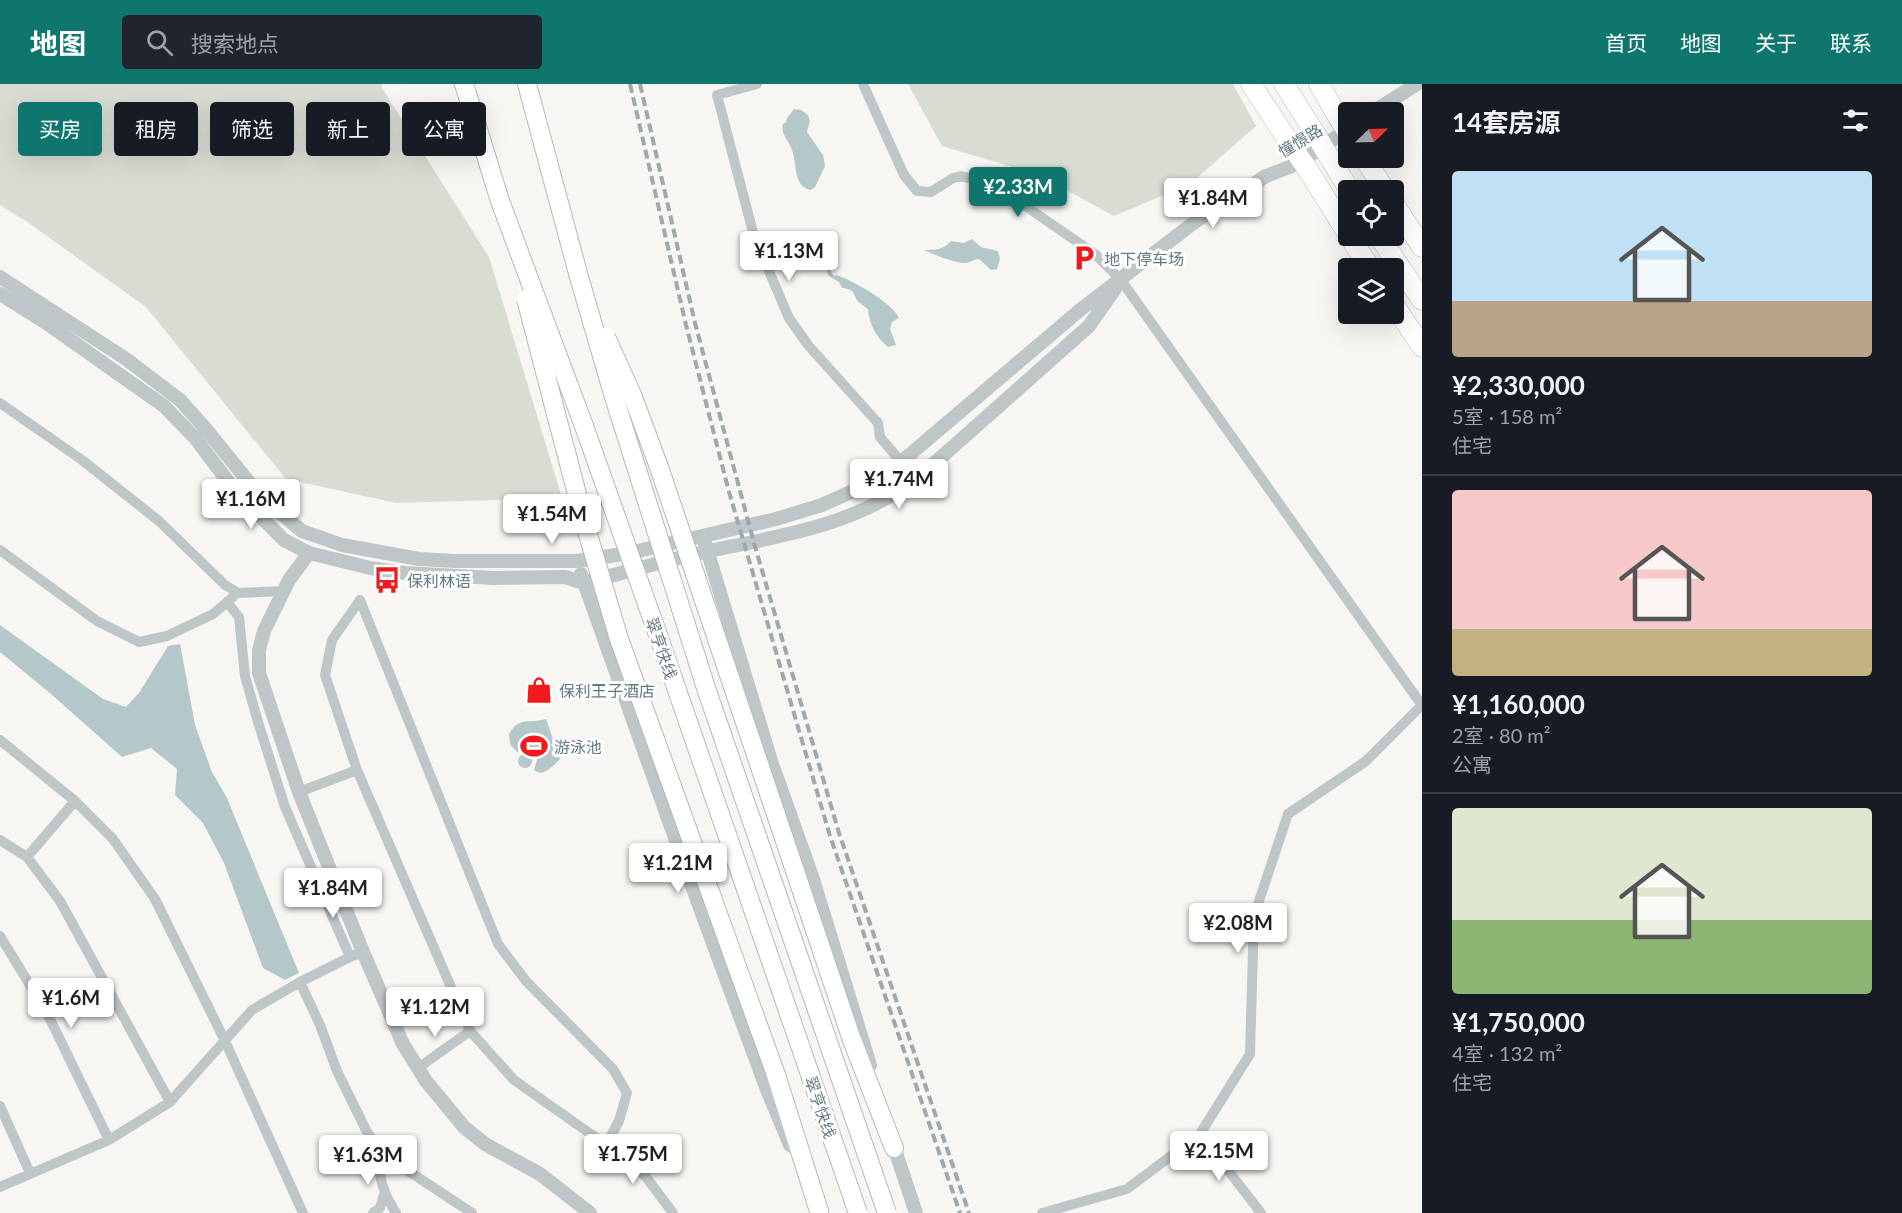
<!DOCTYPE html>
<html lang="zh">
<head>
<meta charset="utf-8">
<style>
  :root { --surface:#171b24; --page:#20242c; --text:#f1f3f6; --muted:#9ea1a6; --line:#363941; --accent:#0f766e }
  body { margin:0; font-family:Lato,"Noto Sans SC",sans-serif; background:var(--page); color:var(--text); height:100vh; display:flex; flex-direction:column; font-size:22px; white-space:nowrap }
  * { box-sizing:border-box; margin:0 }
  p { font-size:20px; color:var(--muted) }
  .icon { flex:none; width:33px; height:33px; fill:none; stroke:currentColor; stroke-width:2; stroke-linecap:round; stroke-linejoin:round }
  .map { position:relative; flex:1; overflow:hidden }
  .side { display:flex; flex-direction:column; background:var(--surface); width:480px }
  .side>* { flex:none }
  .banner { position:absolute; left:18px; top:18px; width:570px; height:54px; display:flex; gap:12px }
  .needle { width:39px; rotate:67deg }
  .controls { position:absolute; left:1338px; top:18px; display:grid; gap:12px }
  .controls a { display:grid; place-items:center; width:66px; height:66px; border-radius:6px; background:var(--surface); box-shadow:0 6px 24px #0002; font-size:30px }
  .price { position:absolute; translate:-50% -51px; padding:0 14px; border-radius:6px; background:#fff; color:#222; font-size:20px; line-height:39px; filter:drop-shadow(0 2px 3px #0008) }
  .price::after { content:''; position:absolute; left:50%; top:36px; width:18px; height:14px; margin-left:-9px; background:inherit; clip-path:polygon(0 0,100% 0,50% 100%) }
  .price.on { background:var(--accent); color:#fff }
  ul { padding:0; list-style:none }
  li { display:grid; align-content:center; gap:12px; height:318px; padding:0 30px }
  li+li { border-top:2px solid var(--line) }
  li span { display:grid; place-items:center; height:186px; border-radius:6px; color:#555 }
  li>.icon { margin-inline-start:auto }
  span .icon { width:108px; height:108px; fill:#fffc; stroke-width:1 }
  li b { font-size:26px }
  h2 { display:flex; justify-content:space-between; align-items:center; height:72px; padding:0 30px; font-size:26px }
  .chip { padding:0 21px; border-radius:6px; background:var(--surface); box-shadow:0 6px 24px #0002; font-size:21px; line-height:54px }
  .chip.on { background:var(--accent); color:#fff }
  header { display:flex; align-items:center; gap:36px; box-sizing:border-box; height:84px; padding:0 30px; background:var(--accent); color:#fff }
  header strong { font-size:28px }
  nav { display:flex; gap:33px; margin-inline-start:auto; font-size:21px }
  .search { width:420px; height:54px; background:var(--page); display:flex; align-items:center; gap:15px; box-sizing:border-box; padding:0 21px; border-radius:6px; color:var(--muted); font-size:22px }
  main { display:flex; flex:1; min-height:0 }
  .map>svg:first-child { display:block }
  .green { fill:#d8dcd2 }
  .water { fill:#b5c8c9 }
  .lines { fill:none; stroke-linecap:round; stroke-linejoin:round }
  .trunk-casing { stroke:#b2b9bb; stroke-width:20 }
  .motorway-casing { stroke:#b2b9bb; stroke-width:21 }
  .minor { stroke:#bfc6c8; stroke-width:10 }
  .tertiary { stroke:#bfc6c8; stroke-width:14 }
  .trunk { stroke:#fff; stroke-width:18 }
  .motorway { stroke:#fff; stroke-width:20 }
  .rail { stroke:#9ea9ad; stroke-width:4; stroke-dasharray:9 4.5; stroke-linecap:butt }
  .trunk-bridge-casing { stroke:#b2b9bb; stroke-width:20; stroke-linecap:butt }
  .motorway-bridge-casing { stroke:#b2b9bb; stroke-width:21; stroke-linecap:butt }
  .trunk-bridge { stroke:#fff; stroke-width:18 }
  .motorway-bridge { stroke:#fff; stroke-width:20 }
  .labels { text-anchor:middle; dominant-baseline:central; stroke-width:6; stroke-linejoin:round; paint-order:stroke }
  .street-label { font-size:16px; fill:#5f7a81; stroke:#fff }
  .poi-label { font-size:16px; fill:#5f7a81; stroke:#fff; text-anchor:start }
</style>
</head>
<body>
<header>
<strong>地图</strong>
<div class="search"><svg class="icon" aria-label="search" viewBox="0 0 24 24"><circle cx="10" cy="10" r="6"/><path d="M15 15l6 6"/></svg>搜索地点</div>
<nav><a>首页</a><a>地图</a><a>关于</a><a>联系</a></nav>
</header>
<main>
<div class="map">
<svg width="1422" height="1129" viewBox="0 0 1422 1129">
  <rect width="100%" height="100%" fill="#f7f6f3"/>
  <path class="green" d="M0,0H382V4L489,173L562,414L396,419L286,395L146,223L26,137L0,121Z
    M908,0H1233L1256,42L1190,100L1114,132L1037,90L942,62Z"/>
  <path class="water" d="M794,25L801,26L808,31L810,37L807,48L823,71L825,82L815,103L811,106C793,104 797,78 792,66C789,56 780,50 783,40L786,38L787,34Z
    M972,155L981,163L998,167L1000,175L997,185L991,186L979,175C974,175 971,178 966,179C957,180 932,170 924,166C935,166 943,166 951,157L964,159Z
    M823,178L834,192L837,191C853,197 892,218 899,234L892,238L890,245L896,261L888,263C876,253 870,242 868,226C866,223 863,222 860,219C852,212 857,205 842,204L839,198L829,192Z
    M0,541L103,615L126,623L139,609L168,562L180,560L195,641L212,688L227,714L299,889L285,896L263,884L224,779L203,739L175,711L177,685L151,664L122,673L51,610L0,568Z
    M546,635L560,675C553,682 543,694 534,686L537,676L534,669L527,665L517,668L510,660L509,650C519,632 529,640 546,635Z
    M518 677a7 7 0 1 1 14 0a7 7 0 1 1-14 0Z"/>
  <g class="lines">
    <defs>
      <path id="trunk" d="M464,0L500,117
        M527,0L579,193
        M852,956L894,1064
        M776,991L819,1127"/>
      <path id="motorway" d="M1251,0L1295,67
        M1284,0L1316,51
        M1319,0L1338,33
        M1364,74L1385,106
        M1308,86L1348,150
        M1342,94L1350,106
        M1394,120L1422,163
        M1349,152L1370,184
        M1379,152L1422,216
        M1394,221L1422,263"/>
    </defs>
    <use href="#trunk" class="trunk-casing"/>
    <use href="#motorway" class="motorway-casing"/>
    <path class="minor" d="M757,0L717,11L754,152L789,234L808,261L878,339L880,353L901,378
      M863,0L904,91L917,107L931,108L953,94L961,92L980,97L1024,121L1095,170L1121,196L1421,620
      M0,319L82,376L159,437L225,501L238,509L283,507
      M0,466L97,537L139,558L167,552L213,530L233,513
      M227,518L239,533L245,592L258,638L285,723L350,873
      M0,656L75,717L113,755L155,815L225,957L303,1129
      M299,708L357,686
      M0,756L27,773L60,817L170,1018
      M27,773L75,717
      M0,852L47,929L109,1056
      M300,898L320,941L337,987L366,1046L381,1069L472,1129
      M418,984L470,947
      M0,1022L30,1089
      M1200,1050L1261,1129
      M606,1061L619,1037L627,1009L613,985L526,897L498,860L360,516L332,556L325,591L357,686L470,947L514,996L622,1072L646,1093L673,1129
      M381,1069C376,1091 384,1110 396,1129
      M0,1103L109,1056L170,1018L252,926L300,898L350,873L363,868
      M373,1129L380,1124L384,1110
      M1042,1129L1127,1105L1200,1050L1250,970L1254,832L1288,730L1366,677L1422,621"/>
    <path class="tertiary" d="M1373,28L1417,0
      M0,193L126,275L180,316L205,344L261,413L302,447L342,461L419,475L455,477H577L629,469L776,435L822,421L862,403L901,378L1080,226L1196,137L1266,92L1297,80L1348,45
      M0,210L45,238L164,322L195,354L230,400L262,434L284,456L309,469L370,484L404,489L494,494L565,493L584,499C626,488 667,476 709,467C785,451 857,441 920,392L1089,242L1115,205
      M705,459L771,677L812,792L870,981
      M309,469L289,496L264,547L259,566V589L299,708L363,868L403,960L426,997L464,1043L485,1060L540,1090L590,1129
      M581,490L701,827L766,1003L790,1061
      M892,1057L916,1129"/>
    <use href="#trunk" class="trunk"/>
    <use href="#motorway" class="motorway"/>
    <path class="rail" d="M630,0L686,241L729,408L830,752L960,1129
      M640,0L695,239L754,459L839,749L969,1129"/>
    <defs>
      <path id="trunk-bridge" d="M500,117L584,342L658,551L858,1129
        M579,193L614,313L707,607L887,1129
        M526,215L584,437L619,555L776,991
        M606,253L633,313L660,386L852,956"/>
      <path id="motorway-bridge" d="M1338,33L1348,49
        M1316,51L1342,94
        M1295,67L1308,86"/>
    </defs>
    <use href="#trunk-bridge" class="trunk-bridge-casing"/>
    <use href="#motorway-bridge" class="motorway-bridge-casing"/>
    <use href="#trunk-bridge" class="trunk-bridge"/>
    <use href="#motorway-bridge" class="motorway-bridge"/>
  </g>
  <defs>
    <symbol id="parking-bare" viewBox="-9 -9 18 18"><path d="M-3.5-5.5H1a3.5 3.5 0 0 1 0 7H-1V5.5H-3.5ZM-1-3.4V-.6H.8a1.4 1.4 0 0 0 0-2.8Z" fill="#f1191b" stroke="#fff" stroke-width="2.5" paint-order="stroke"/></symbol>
    <symbol id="bus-bare" viewBox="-9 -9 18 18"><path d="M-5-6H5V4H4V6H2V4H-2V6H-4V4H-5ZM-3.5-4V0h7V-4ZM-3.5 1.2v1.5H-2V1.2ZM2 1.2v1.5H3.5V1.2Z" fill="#f1191b" stroke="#fff" stroke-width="2.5" paint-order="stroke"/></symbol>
    <symbol id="shop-bare" viewBox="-9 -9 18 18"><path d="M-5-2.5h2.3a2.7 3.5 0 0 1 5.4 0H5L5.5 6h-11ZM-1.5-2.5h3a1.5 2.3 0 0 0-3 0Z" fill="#f1191b" stroke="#fff" stroke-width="2.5" paint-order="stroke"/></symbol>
    <symbol id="stadium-bare" viewBox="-9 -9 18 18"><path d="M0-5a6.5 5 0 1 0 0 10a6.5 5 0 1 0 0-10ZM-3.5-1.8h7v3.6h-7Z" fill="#f1191b" stroke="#fff" stroke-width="2.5" paint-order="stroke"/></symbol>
  </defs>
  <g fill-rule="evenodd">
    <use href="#parking-bare" x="1065" y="155" width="38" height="38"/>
    <use href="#bus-bare" x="368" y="477" width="38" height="38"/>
    <use href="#shop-bare" x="520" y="587" width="38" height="38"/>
    <use href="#stadium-bare" x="515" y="643" width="38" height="38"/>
  </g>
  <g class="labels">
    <g class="street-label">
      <text transform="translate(1300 56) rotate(-31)">憧憬路</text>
      <text transform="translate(662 564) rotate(71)">翠亨快线</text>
      <text transform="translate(821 1023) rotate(71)">翠亨快线</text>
    </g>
    <g class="poi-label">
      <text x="1104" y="174">地下停车场</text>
      <text x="407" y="496">保利林语</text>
      <text x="559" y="606">保利王子酒店</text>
      <text x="554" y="662">游泳池</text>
    </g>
  </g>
</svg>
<div class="controls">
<a><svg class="needle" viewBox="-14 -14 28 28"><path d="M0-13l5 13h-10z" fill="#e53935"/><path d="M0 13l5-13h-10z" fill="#9ea1a6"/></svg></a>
<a><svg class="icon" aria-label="locate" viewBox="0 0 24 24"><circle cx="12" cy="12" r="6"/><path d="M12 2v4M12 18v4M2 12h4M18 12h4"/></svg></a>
<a><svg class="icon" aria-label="layers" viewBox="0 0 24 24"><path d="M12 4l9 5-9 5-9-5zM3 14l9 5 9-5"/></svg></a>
</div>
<b class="price on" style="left:1018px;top:134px">¥2.33M</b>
<b class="price" style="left:1213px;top:145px">¥1.84M</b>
<b class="price" style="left:789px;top:198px">¥1.13M</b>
<b class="price" style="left:899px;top:426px">¥1.74M</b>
<b class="price" style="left:251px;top:446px">¥1.16M</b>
<b class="price" style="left:552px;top:461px">¥1.54M</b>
<b class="price" style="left:678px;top:810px">¥1.21M</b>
<b class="price" style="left:333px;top:835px">¥1.84M</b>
<b class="price" style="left:1238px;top:870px">¥2.08M</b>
<b class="price" style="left:71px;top:945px">¥1.6M</b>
<b class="price" style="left:435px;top:954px">¥1.12M</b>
<b class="price" style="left:1219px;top:1098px">¥2.15M</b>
<b class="price" style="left:633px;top:1101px">¥1.75M</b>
<b class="price" style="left:368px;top:1102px">¥1.63M</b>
<div class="banner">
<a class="chip on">买房</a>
<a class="chip">租房</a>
<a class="chip">筛选</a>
<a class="chip">新上</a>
<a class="chip">公寓</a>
</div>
</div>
<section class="side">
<h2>14套房源<svg class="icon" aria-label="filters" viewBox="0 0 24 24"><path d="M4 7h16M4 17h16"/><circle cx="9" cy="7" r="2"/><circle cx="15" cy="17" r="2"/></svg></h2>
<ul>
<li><span style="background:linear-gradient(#bfe0f5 70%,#b9a48a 0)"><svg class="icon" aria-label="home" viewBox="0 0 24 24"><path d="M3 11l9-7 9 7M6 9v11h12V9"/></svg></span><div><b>¥2,330,000</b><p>5室 · 158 m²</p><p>住宅</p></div></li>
<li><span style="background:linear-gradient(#f6c9c9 75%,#c2b280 0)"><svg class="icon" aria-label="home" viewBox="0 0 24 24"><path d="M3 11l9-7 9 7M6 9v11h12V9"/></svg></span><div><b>¥1,160,000</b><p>2室 · 80 m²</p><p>公寓</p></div></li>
<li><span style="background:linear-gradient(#dfe7d0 60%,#8fb573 0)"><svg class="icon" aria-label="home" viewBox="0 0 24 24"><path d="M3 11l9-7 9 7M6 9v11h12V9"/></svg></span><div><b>¥1,750,000</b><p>4室 · 132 m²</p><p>住宅</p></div></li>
</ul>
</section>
</main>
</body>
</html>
